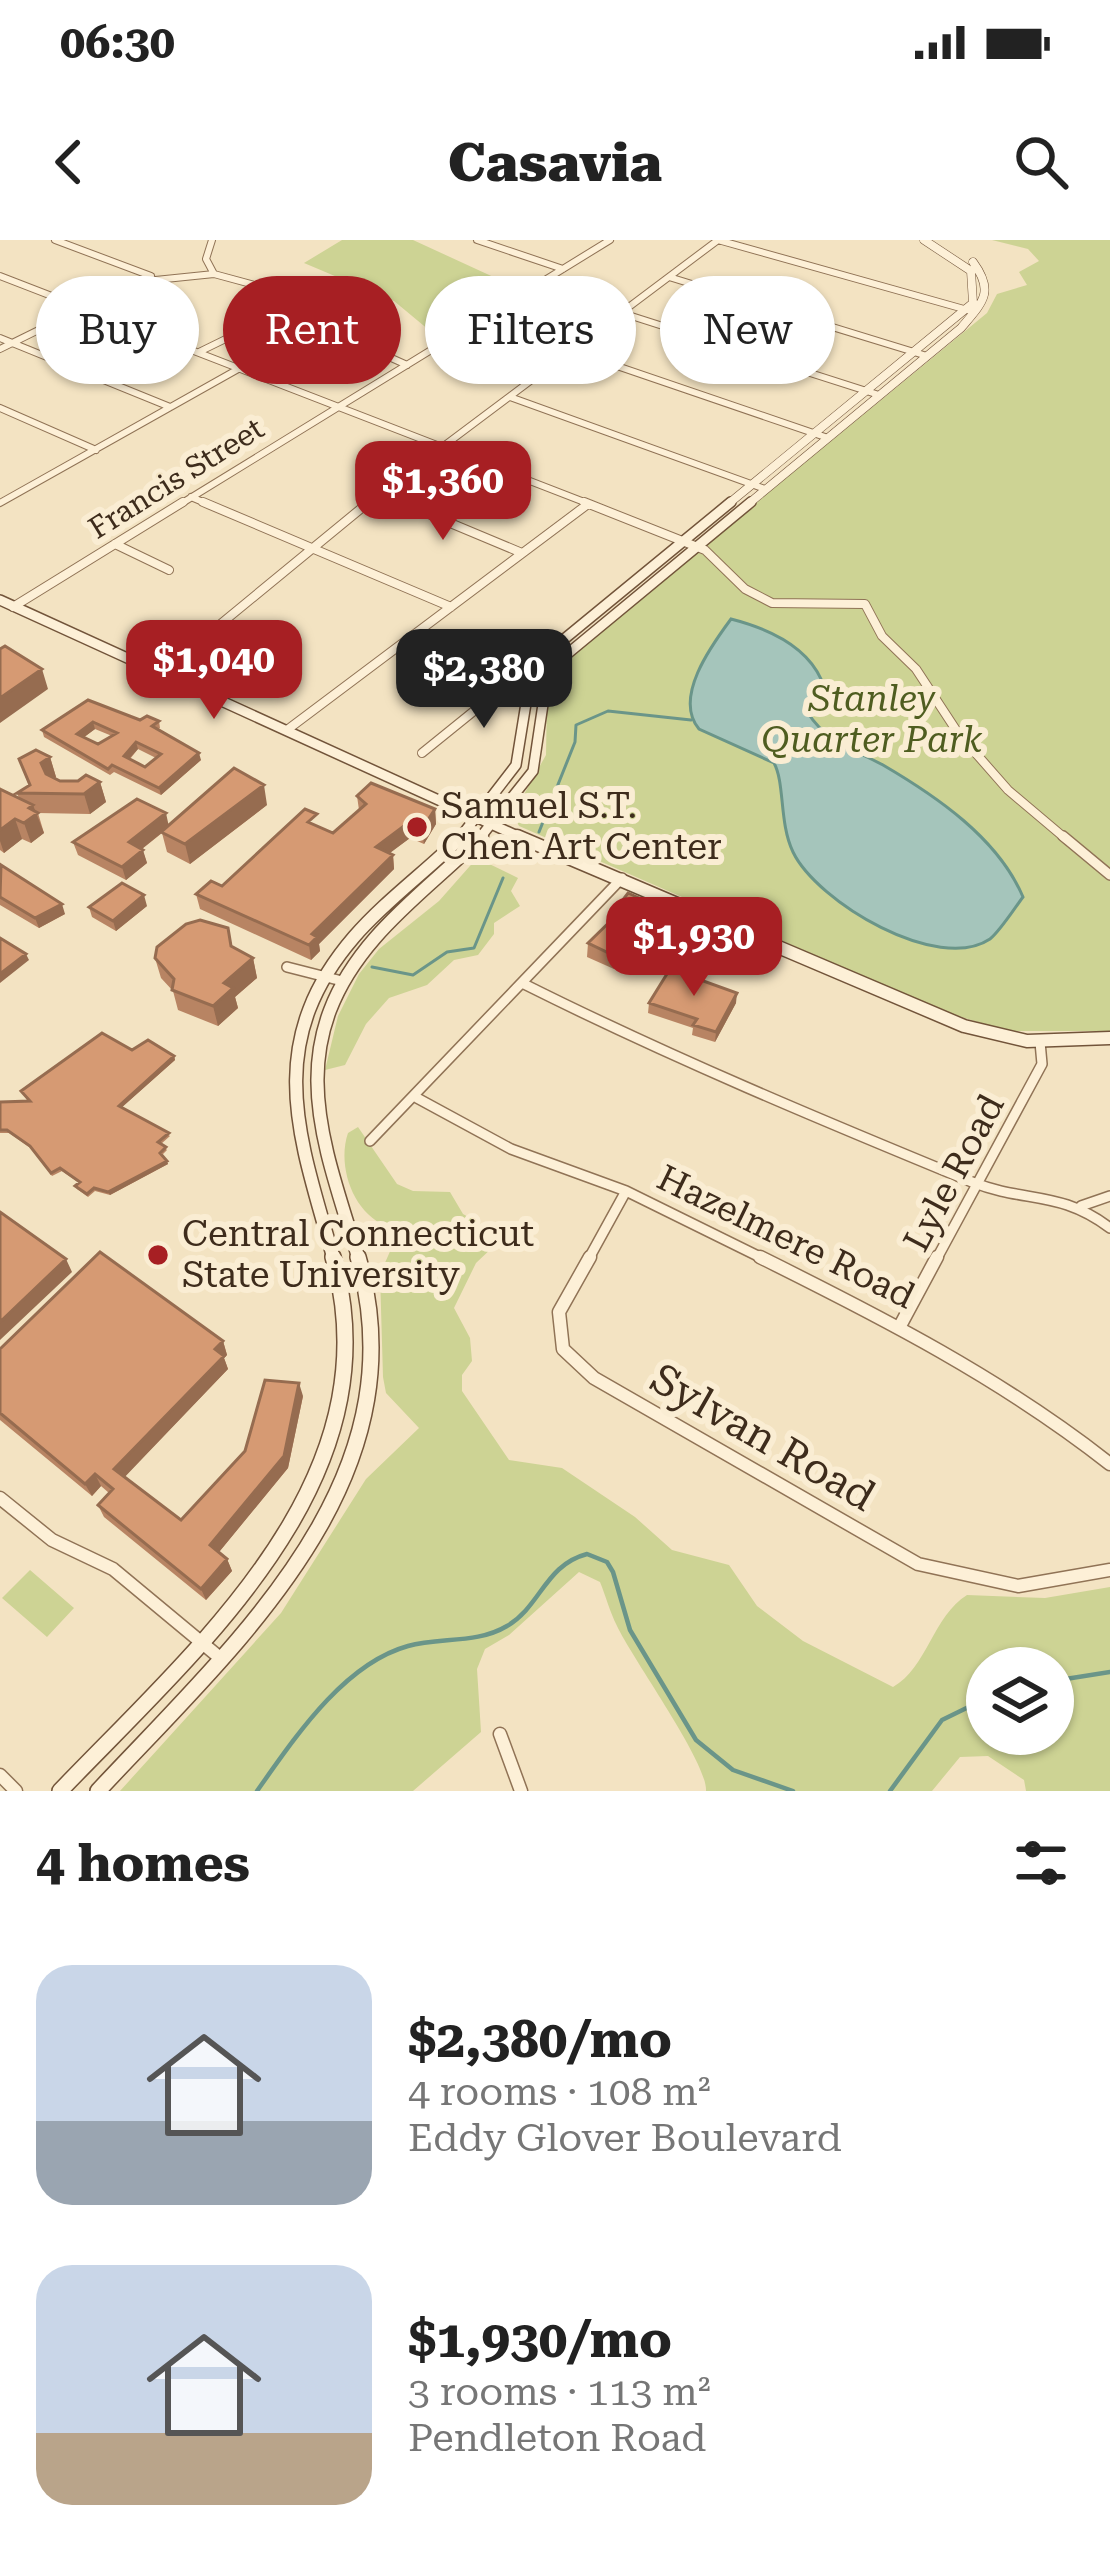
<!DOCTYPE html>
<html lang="en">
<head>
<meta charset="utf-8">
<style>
  :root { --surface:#fff; --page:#f6f6f6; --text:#222; --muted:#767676; --accent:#a71f23 }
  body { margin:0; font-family:"Roboto Serif",serif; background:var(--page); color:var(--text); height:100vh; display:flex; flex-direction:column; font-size:45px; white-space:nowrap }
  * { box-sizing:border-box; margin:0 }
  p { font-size:39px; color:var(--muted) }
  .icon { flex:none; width:66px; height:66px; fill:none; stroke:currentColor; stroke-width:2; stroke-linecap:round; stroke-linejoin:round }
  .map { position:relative; height:1551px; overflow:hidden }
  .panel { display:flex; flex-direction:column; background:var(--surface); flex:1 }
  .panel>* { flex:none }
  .banner { position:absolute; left:36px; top:36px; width:1038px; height:108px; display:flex; gap:24px }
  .buttons { position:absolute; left:966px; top:1407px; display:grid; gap:24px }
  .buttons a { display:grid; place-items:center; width:108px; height:108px; border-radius:50%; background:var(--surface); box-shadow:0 3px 9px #0004; font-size:60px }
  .price { position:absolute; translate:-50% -102px; padding:0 27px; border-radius:24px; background:var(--accent); color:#fff; font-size:39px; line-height:78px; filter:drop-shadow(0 3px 6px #0008) }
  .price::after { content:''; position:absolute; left:50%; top:72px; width:36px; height:27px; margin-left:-18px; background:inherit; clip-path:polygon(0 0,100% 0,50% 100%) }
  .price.current { background:#222; color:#fff }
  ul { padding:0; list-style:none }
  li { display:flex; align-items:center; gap:36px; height:300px; padding:0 36px }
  li span { display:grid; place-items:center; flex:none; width:336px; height:240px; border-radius:36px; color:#555 }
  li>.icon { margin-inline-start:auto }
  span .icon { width:144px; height:144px; fill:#fffc; stroke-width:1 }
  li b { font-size:51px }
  h2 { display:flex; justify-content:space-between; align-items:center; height:144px; padding:0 36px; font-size:51px }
  .tag { padding:0 42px; border-radius:54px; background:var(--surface); box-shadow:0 3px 9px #0004; font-size:42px; line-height:108px }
  .tag.current { background:var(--accent); color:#fff }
  .status { display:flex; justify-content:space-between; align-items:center; height:84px; padding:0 60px; background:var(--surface); direction:ltr }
  .status svg { height:33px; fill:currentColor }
  header { display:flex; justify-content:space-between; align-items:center; height:156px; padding:0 36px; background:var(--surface); font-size:54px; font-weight:800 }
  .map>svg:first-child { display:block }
  .green { fill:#cdd394; fill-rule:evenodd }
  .water { fill:#a5c5bb; stroke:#6a9589; stroke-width:3 }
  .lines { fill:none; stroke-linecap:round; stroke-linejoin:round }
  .stream-far1 { stroke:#6a9589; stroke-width:3 }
  .stream { stroke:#6a9589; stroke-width:4.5 }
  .street-far3-casing { stroke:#907356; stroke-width:8 }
  .street-far2-casing { stroke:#907356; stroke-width:10 }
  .street-far1-casing { stroke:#907356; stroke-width:12 }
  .street-casing { stroke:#907356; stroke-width:15 }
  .secondary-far3-casing { stroke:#72543a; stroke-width:9 }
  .secondary-far2-casing { stroke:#72543a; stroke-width:12 }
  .secondary-far1-casing { stroke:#72543a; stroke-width:15 }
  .secondary-casing { stroke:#72543a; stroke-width:18 }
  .street-far3 { stroke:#fdf0d7; stroke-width:6 }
  .street-far2 { stroke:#fdf0d7; stroke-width:8 }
  .street-far1 { stroke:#fdf0d7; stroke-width:9 }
  .street { stroke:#fdf0d7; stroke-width:12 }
  .secondary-far3 { stroke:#fdf0d7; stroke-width:8 }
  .secondary-far2 { stroke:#fdf0d7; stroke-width:9 }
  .secondary-far1 { stroke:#fdf0d7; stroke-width:12 }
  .secondary { stroke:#fdf0d7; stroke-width:15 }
  .wall { fill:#b88463; fill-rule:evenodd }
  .shaded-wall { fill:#966c50 }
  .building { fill:#d69a73; stroke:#966c50; stroke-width:3; fill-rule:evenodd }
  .poi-dot { fill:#a71f23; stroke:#faedd3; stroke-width:4.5 }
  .labels { text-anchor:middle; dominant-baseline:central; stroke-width:12; stroke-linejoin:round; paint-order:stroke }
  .far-street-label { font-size:30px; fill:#3e2c1c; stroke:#faedd3 }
  .park-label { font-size:36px; font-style:italic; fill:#4f5d20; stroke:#faedd3 }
  .poi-label { font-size:36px; fill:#3e2c1c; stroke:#faedd3; text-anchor:start }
  .street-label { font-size:36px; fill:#3e2c1c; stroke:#faedd3 }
  .near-street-label { font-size:42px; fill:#3e2c1c; stroke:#faedd3 }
</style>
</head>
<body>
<div class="status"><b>06:30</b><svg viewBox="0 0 49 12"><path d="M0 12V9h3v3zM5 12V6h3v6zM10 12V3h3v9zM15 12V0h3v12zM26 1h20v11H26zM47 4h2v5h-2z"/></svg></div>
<header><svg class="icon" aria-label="back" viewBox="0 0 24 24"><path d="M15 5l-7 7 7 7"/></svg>Casavia<svg class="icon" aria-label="search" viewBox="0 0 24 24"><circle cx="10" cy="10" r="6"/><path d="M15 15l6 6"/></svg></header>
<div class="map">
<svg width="1110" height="1551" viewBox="0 0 1110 1551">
  <rect width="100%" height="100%" fill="#f3e3c2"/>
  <path class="green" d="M342,0H413L500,40L460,64L485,74L441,100L394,61L304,23Z
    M992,0H1110V791H1008L948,773L519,586L513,574L546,515L547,456L570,416L987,73L997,54L1027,45L1019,32L1039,21L1028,9Z
    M477,618L518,638L511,651L520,666L494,683V694L478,715L454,720L427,745L389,758L366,784L345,825L325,830L338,776L359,734L379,709L439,661Z
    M358,887L397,944L413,951L450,952L463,974L493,991L494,1006L476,1023L454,1068L470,1098L472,1121L462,1135V1151L509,1220L562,1228L635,1277L672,1310L729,1325L757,1366L803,1401L893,1447C927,1428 933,1376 967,1355L1045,1358L1110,1347V1551H1026L1024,1540L988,1516L960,1517L932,1551H706C708,1523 633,1420 617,1386C610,1372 606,1357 600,1342L579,1332L509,1395L485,1409L477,1429L481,1492L413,1551H120L281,1373L366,1239L419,1188L386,1153L383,1137L380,1034L392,1007L386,986C352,972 337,925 348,893ZM987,1428H1053V1494H987Z
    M30,1330L74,1368L47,1397L2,1358Z"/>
  <path class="water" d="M731,379C766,388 805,404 821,439L808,473C826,502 855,510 883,525C936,556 998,598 1023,657C1014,669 1000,691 990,699C938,734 817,662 793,612C779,583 785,543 774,523L699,489C673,458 711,406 731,379Z"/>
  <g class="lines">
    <path class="stream-far1" d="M539,592L575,502L576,485L608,471L691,480
      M372,727L413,735L447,712L474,708L503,638"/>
    <path class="stream" d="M1053,1441L1110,1432
      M257,1551C294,1499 343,1424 408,1406C441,1397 477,1404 507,1386C541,1366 545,1325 587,1314L607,1322L613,1332L630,1390L696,1500L733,1530L793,1551
      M890,1551L942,1480L987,1458"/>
    <defs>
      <path id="street-far3" d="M55,0L151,36
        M212,0L206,19L214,34
        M477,0L563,29
        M0,36L592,265
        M669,37L927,116
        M500,70L587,100
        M622,73L879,155
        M0,98L170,167
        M0,109L136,42L214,34L303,58L340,95L407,125
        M573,111L828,198
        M199,112L244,90L321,77
        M510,157L765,249
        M0,168L96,210
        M380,254L407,265
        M191,257L210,265
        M0,263L240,128
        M179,265L610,0
        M365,265L718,0L971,71"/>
      <path id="street-far2" d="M203,262L451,367
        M400,262L522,313
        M584,262L705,310L745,349L772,363L865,364L882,396L916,429L958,493L1008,550L1066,599
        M115,304L169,330
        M13,367L183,262
        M161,433L369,262
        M287,490L588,264
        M422,513L495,454L542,453"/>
      <path id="street-far1" d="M1063,596L1110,635
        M287,727L342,741
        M524,744C670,817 821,880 972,942C1025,963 1060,950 1110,988
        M417,858L511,909L626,951L766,1020
        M370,901L622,638
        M1081,966L1110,956
        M588,1020L626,951
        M936,1020L1042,824L1040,802"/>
      <path id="street" d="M590,1017L559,1072L563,1109L594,1138L918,1324L1018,1346L1110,1330
        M760,1017C883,1078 1002,1139 1110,1224
        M900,1086L937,1017
        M0,1258L52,1300L113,1329L219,1417
        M500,1494L521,1551
        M0,1535L16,1551"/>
      <path id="secondary-far3" d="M727,265L973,63L971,31L924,0
        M747,265L961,88C983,62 995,52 973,22"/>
      <path id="secondary-far2" d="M0,360L524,599
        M459,599L516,525L529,445L546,414L731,262
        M479,599L533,531L545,451L560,420L751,262"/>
      <path id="secondary-far1" d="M517,596L964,786L1027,801L1110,798
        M334,1020C300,899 261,805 354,697C386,660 427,631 462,596
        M359,1020C322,899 281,806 375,698C407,661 447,631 482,596"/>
      <path id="secondary" d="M60,1551C198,1407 396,1240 333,1017
        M98,1551C236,1403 422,1241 358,1017"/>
    </defs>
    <use href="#street-far3" class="street-far3-casing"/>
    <use href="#street-far2" class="street-far2-casing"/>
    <use href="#street-far1" class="street-far1-casing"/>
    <use href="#street" class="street-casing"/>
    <use href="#secondary-far3" class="secondary-far3-casing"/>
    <use href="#secondary-far2" class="secondary-far2-casing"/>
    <use href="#secondary-far1" class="secondary-far1-casing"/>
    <use href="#secondary" class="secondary-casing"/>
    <use href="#street-far3" class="street-far3"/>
    <use href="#street-far2" class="street-far2"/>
    <use href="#street-far1" class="street-far1"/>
    <use href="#street" class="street"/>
    <use href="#secondary-far3" class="secondary-far3"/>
    <use href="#secondary-far2" class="secondary-far2"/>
    <use href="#secondary-far1" class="secondary-far1"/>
    <use href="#secondary" class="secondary"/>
  </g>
  <path class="wall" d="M88,460L140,480L159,481L160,488L158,489L201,520L161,555L114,532L110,535L44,497L42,490ZM95,489L112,496L98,504L84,497ZM138,509L156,518L145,527L130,519Z
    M50,517L56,537L55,538L60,541L100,542L106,562L90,574L38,573L44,593L31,603L22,599L4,613L0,610V549L19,558L17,553L29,546L19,519Z
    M357,556L435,569L436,584L424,604L410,598L389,613L393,615L394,629L319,704L320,711L311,720L200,669L196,654L222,646L319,587L333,593L359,570Z
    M267,565L190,624L167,612L162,593L142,609L147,623L126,640L78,615L73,602L169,586Z
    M0,626L65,674L39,688L0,665Z
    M622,661L659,667L658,680L651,689L645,687L614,729L587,717L588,703L621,670Z
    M147,666L116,691L92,677L89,667Z
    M232,706L253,718L257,738L235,757L238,768L218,786L178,770L173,751L161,738L155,718Z
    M649,763H736L715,802L692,795L693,788L648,773Z
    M132,810L174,816L175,820L122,867L170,896L161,904L167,910L162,915L168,924L110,955L95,951L88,957L77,949L75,946L79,943L62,931L52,936L32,909L9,893H0V862L28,861L21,851Z
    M223,1101L227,1115L224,1118L228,1129L124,1237L181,1280L303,1156L288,1228L219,1312L227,1319L232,1331L206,1360L104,1277L98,1265L109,1253L101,1246L92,1256L0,1180V1109Z"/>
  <path class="shaded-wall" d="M42,429L48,449L0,483V458Z
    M93,482L95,489L79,501L77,494Z
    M136,502L138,509L126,522L124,516Z
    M199,513L201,520L161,555L159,548Z
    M50,517L56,537L48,543L41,523Z
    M100,542L106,562L90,574L84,554Z
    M264,545L267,565L190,624L185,604Z
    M33,565L44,593L31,603L24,583L29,568Z
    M435,569L436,584L424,604L422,589Z
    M166,573L169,587L133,616L129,602Z
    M15,579L22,599L4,613L0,601V590Z
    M408,583L410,598L378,622L376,607Z
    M143,610L147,623L126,640L122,627Z
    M393,615L394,629L319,704L320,711L311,720L309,705L312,694Z
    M144,655L147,666L116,691L113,681Z
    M62,664L65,674L39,688L35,678Z
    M659,667L658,680L651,689L652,676Z
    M646,673L645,687L614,729L615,716Z
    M26,714L29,720L0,743V734Z
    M253,718L257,738L235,757L238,768L218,786L213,766L224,743Z
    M737,753L736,763L715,802L716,792Z
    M174,816L175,820L120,869L119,866Z
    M167,921L168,924L110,955L108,952Z
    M66,1019L72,1032L0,1100V1082Z
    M223,1101L227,1115L224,1118L228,1129L120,1242L114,1229Z
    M299,1143L303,1156L288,1228L215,1317L210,1305Z
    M95,1234L101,1246L92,1256L85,1244Z
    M227,1319L232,1331L206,1360L201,1349Z"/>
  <path class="building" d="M5,406L42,429L0,458V409Z
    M88,460L140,480L147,476L159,481L152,486L199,513L159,548L112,525L108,529L42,490ZM93,482L117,493L98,504L77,494ZM136,502L161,514L145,527L124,516Z
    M36,510L50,517L41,523L46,534L60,541H78L86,535L100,542L84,554L17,553L30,545L19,519Z
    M234,528L264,545L185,604L161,592Z
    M371,543L435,569L422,589L408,583L376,607L393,615L312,694L317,697L309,705L196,654L211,641L222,646L305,569L317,574L308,582L333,593L366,564L357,556Z
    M0,549L33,565L29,568L38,573L24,583L15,579L0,590Z
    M137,559L166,573L129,602L143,610L122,627L73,602Z
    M1,625L62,664L35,678L0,657Z
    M122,643L144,655L113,681L89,667Z
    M628,653L659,667L652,676L646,673L615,716L588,703L628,664L622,661Z
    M200,680L228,688L231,706L253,718L224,743L233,748L213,766L172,750L174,739L155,718L157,707L186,684Z
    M0,698L26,714L0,734Z
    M670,729L737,753L716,792L693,785L697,779L649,763Z
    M102,793L132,810L148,800L174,816L119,866L169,893L158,902L166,907L160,913L167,921L108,952L94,948L87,954L75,946L80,942L60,928L51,933L30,906L7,890H0V862L30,861L21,851Z
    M0,972L66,1019L0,1082Z
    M100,1012L223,1101L215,1109L224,1116L114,1229L181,1280L245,1211L265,1140L299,1143L284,1216L210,1305L227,1319L201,1349L98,1265L113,1249L95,1234L85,1244L0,1173V1109Z"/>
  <g class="poi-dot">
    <circle cx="417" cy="587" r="12"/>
    <circle cx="158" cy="1015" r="12"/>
  </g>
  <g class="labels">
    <g class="far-street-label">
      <text transform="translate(176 238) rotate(-32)">Francis Street</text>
    </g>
    <g class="park-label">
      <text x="872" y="459">Stanley<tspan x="872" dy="41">Quarter Park</tspan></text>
    </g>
    <g class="poi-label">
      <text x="441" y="566">Samuel S.T.<tspan x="441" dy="41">Chen Art Center</tspan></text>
      <text x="182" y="994">Central Connecticut<tspan x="182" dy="41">State University</tspan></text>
    </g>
    <g class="street-label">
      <text transform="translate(954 933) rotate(-62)">Lyle Road</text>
      <text transform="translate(786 997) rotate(26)">Hazelmere Road</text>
    </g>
    <g class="near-street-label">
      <text transform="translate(763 1197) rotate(30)">Sylvan Road</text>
    </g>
  </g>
</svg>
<div class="buttons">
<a><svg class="icon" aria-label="layers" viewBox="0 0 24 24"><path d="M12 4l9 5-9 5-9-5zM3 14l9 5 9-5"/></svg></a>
</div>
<b class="price" style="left:443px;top:303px">$1,360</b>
<b class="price" style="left:214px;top:482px">$1,040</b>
<b class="price current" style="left:484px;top:491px">$2,380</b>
<b class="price" style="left:694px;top:759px">$1,930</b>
<div class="banner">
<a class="tag">Buy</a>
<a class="tag current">Rent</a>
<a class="tag">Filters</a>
<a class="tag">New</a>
</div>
</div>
<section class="panel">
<h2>4 homes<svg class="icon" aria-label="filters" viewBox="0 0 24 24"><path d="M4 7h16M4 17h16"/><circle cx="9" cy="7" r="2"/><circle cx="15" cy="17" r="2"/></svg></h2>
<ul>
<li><span style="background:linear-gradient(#c9d6e8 65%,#9aa5b1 0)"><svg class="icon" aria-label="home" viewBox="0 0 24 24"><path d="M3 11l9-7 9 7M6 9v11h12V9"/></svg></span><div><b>$2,380/mo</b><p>4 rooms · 108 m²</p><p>Eddy Glover Boulevard</p></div></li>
<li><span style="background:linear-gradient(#c9d6e8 70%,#b9a48a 0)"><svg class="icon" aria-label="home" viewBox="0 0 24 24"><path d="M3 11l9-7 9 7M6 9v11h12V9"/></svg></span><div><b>$1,930/mo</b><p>3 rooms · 113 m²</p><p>Pendleton Road</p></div></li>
</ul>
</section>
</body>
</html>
